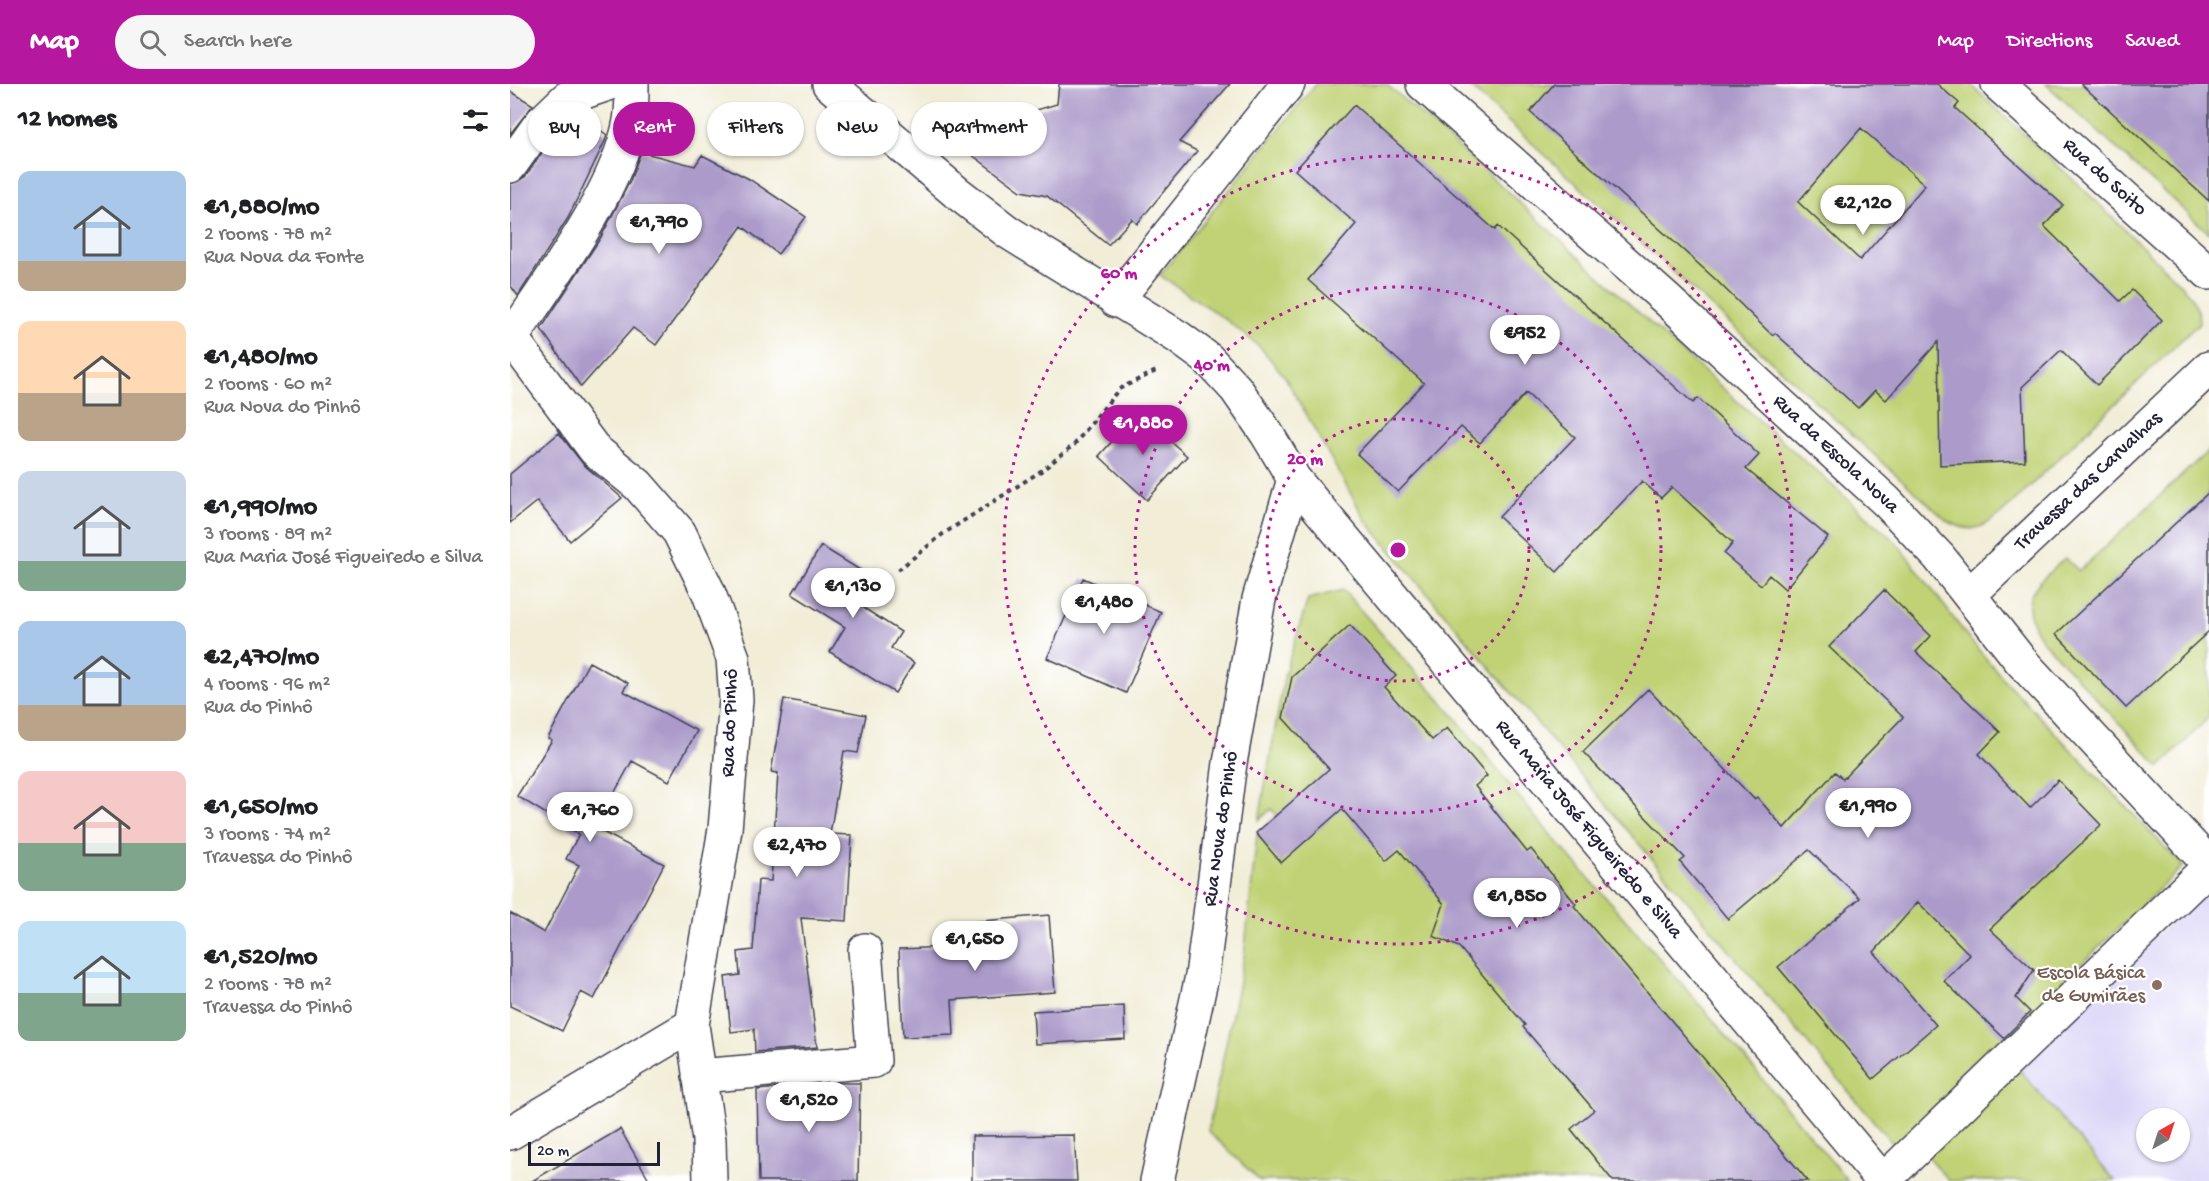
<!DOCTYPE html>
<html lang="en">
<head>
<meta charset="utf-8">
<style>
  :root { --surface:#fff; --page:#f6f6f6; --text:#202124; --muted:#757577; --accent:#b5179e }
  body { margin:0; font-family:"Gochi Hand",sans-serif; background:var(--page); color:var(--text); height:100vh; display:flex; flex-direction:column; font-size:22px; white-space:nowrap }
  * { box-sizing:border-box; margin:0 }
  p { font-size:20px; color:var(--muted) }
  .icon { flex:none; width:33px; height:33px; fill:none; stroke:currentColor; stroke-width:2; stroke-linecap:round; stroke-linejoin:round }
  .map { position:relative; flex:1; overflow:hidden }
  .panel { display:flex; flex-direction:column; background:var(--surface); width:510px }
  .panel>* { flex:none }
  .hud { position:absolute; left:18px; top:18px; width:570px; height:54px; display:flex; gap:12px }
  .needle { width:39px; rotate:39deg }
  .fabs { position:absolute; left:1626px; top:1024px; display:grid; gap:12px }
  .fabs a { display:grid; place-items:center; width:54px; height:54px; border-radius:50%; background:var(--surface); box-shadow:0 2px 4px #0004; font-size:30px }
  .scale { position:absolute; left:18px; bottom:15px; width:132px; box-sizing:border-box; padding-left:6px; border:3px solid #22223b; border-top:0; font-size:16px; line-height:21px; white-space:nowrap; color:#22223b; -webkit-text-stroke:4px #fff; paint-order:stroke }
  .price { position:absolute; translate:-50% -51px; padding:0 14px; border-radius:21px; background:#fff; color:#222; font-size:20px; line-height:39px; filter:drop-shadow(0 2px 3px #0008) }
  .price::after { content:''; position:absolute; left:50%; top:36px; width:18px; height:14px; margin-left:-9px; background:inherit; clip-path:polygon(0 0,100% 0,50% 100%) }
  .price.active { background:var(--accent); color:#fff }
  ul { padding:0; list-style:none }
  li { display:flex; align-items:center; gap:18px; height:150px; padding:0 18px }
  li span { display:grid; place-items:center; flex:none; width:168px; height:120px; border-radius:12px; color:#555 }
  li>.icon { margin-inline-start:auto }
  span .icon { width:72px; height:72px; fill:#fffc; stroke-width:1 }
  li b { font-size:26px }
  h2 { display:flex; justify-content:space-between; align-items:center; height:72px; padding:0 18px; font-size:26px }
  .pill { padding:0 21px; border-radius:27px; background:var(--surface); box-shadow:0 2px 4px #0004; font-size:21px; line-height:54px }
  .pill.active { background:var(--accent); color:#fff }
  header { display:flex; align-items:center; gap:36px; box-sizing:border-box; height:84px; padding:0 30px; background:var(--accent); color:#fff }
  header strong { font-size:28px }
  nav { display:flex; gap:33px; margin-inline-start:auto; font-size:21px }
  .search { width:420px; height:54px; background:var(--page); display:flex; align-items:center; gap:15px; box-sizing:border-box; padding:0 21px; border-radius:33px; color:var(--muted); font-size:22px }
  main { display:flex; flex:1; min-height:0 }
  .map>svg:first-child { display:block }
  .built { fill:#dbd6f7; fill-rule:evenodd }
  .green { fill:#c0d275; stroke:#717a58; stroke-width:1.5 }
  .building { fill:#ac9bca; fill-rule:evenodd }
  .lines { fill:none; stroke-linecap:round; stroke-linejoin:round }
  .minor-casing { stroke:#414052; stroke-width:36 }
  .path { stroke:#414052; stroke-width:4; stroke-dasharray:4.5 4.5; stroke-linecap:butt }
  .minor { stroke:#fff; stroke-width:33 }
  .ring { fill:none; stroke:#b5179e; stroke-width:3; stroke-dasharray:3 6 }
  .education-dot { fill:#8d6e63; stroke:#fff; stroke-width:2 }
  .labels { text-anchor:middle; dominant-baseline:central; stroke-width:4.5; stroke-linejoin:round; paint-order:stroke }
  .street-label { font-size:20px; fill:#22223b; stroke:#fff }
  .education-label { font-size:20px; fill:#785e54; stroke:#fff; text-anchor:end }
  .centre { fill:#b5179e; stroke:#fff; stroke-width:3 }
  .ring-label { font-size:18px; text-anchor:middle; font-weight:bold; fill:#b5179e; stroke:#fff; stroke-width:4.5; stroke-linejoin:round; paint-order:stroke }
</style>
</head>
<body>
<header>
<strong>Map</strong>
<div class="search"><svg class="icon" aria-label="search" viewBox="0 0 24 24"><circle cx="10" cy="10" r="6"/><path d="M15 15l6 6"/></svg>Search here</div>
<nav><a>Map</a><a>Directions</a><a>Saved</a></nav>
</header>
<main>
<section class="panel">
<h2>12 homes<svg class="icon" aria-label="filters" viewBox="0 0 24 24"><path d="M4 7h16M4 17h16"/><circle cx="9" cy="7" r="2"/><circle cx="15" cy="17" r="2"/></svg></h2>
<ul>
<li><span style="background:linear-gradient(#a9c7e8 75%,#b9a48a 0)"><svg class="icon" aria-label="home" viewBox="0 0 24 24"><path d="M3 11l9-7 9 7M6 9v11h12V9"/></svg></span><div><b>€1,880/mo</b><p>2 rooms · 78 m²</p><p>Rua Nova da Fonte</p></div></li>
<li><span style="background:linear-gradient(#ffd9b3 60%,#b9a48a 0)"><svg class="icon" aria-label="home" viewBox="0 0 24 24"><path d="M3 11l9-7 9 7M6 9v11h12V9"/></svg></span><div><b>€1,480/mo</b><p>2 rooms · 60 m²</p><p>Rua Nova do Pinhô</p></div></li>
<li><span style="background:linear-gradient(#c9d6e8 75%,#7fa58c 0)"><svg class="icon" aria-label="home" viewBox="0 0 24 24"><path d="M3 11l9-7 9 7M6 9v11h12V9"/></svg></span><div><b>€1,990/mo</b><p>3 rooms · 89 m²</p><p>Rua Maria José Figueiredo e Silva</p></div></li>
<li><span style="background:linear-gradient(#a9c7e8 70%,#b9a48a 0)"><svg class="icon" aria-label="home" viewBox="0 0 24 24"><path d="M3 11l9-7 9 7M6 9v11h12V9"/></svg></span><div><b>€2,470/mo</b><p>4 rooms · 96 m²</p><p>Rua do Pinhô</p></div></li>
<li><span style="background:linear-gradient(#f6c9c9 60%,#7fa58c 0)"><svg class="icon" aria-label="home" viewBox="0 0 24 24"><path d="M3 11l9-7 9 7M6 9v11h12V9"/></svg></span><div><b>€1,650/mo</b><p>3 rooms · 74 m²</p><p>Travessa do Pinhô</p></div></li>
<li><span style="background:linear-gradient(#bfe0f5 60%,#7fa58c 0)"><svg class="icon" aria-label="home" viewBox="0 0 24 24"><path d="M3 11l9-7 9 7M6 9v11h12V9"/></svg></span><div><b>€1,520/mo</b><p>2 rooms · 78 m²</p><p>Travessa do Pinhô</p></div></li>
</ul>
</section>
<div class="map">
<svg width="1699" height="1097" viewBox="0 0 1699 1097">
  <rect width="100%" height="100%" fill="#fff"/>
  <filter id="ink" filterUnits="userSpaceOnUse"><feTurbulence type="fractalNoise" baseFrequency=".0167" numOctaves="2"/><feDisplacementMap in="SourceGraphic" scale="12" xChannelSelector="R" yChannelSelector="G"/><feConvolveMatrix kernelMatrix="1 2 1 2 8 2 1 2 1" color-interpolation-filters="sRGB"/></filter>
  <filter id="wash" filterUnits="userSpaceOnUse"><feTurbulence type="fractalNoise" baseFrequency=".008" numOctaves="4" result="noise"/><feDisplacementMap in="SourceGraphic" scale="24" xChannelSelector="R" yChannelSelector="G"/><feGaussianBlur stdDeviation="1.35" result="paint"/><feColorMatrix in="noise" values="0 0 0 0 0 0 0 0 0 0 0 0 0 0 0 0 0 1.4 0 .05"/><feComposite in="paint" operator="in"/></filter>
  <g filter="url(#wash)">
    <rect width="100%" height="100%" fill="#f1edd7"/>
    <path class="built" d="M1690,810L1699,818V1097H1439L1416,1071ZM1636,1035H1670V1068H1636Z"/>
    <path class="green" d="M806,0H876L973,85L1163,260L1387,459L1460,556L1497,599L1673,782L1529,921L1388,1066L856,437L775,293L751,264L719,238L650,191Z
      M957,0H1460L1585,116L1666,196L1680,211L1688,227L1689,239L1491,430C1468,446 1462,450 1437,437Z
      M1536,0H1699V149Z
      M1699,366V633L1650,683L1531,555C1504,514 1526,501 1555,474L1569,487Z
      M833,506L945,633L1026,734L1198,930L1338,1097H750L698,1047L734,873L747,750L772,778L767,731L761,725L749,736L775,589L798,515Z
      M1507,983L1605,1097H1439L1416,1071Z"/>
    <g id="blocks">
      <path class="building" d="M549,0H720L669,58L687,67L627,140L622,135L598,161L537,112L511,107L458,68L463,63L449,49L547,20Z
        M1044,0H1427L1449,19L1445,24L1553,121L1534,142L1610,217L1622,206L1652,236L1587,301L1551,266L1512,303L1515,377L1430,381L1428,258L1376,316L1365,306L1348,324L1265,249L1262,251L1204,194L1020,28ZM1351,44L1415,101L1350,176L1288,118Z
        M1571,0H1699V117Z
        M0,7L23,21L0,50Z
        M844,21L985,146L988,142L1183,319L1188,314L1249,371L1236,385L1318,453L1275,505L1259,491L1251,501L1214,470L1223,459L1162,403L1151,414L1132,397L1047,488L989,433L1065,353L1016,309L970,359L951,343L888,408L847,370L914,299L798,196L846,140L785,86Z
        M68,30L97,51L95,57L58,134L8,212L0,201V100L15,93L44,52Z
        M131,68L185,82L192,71L239,95L296,133L268,170L232,142L146,261L123,244L71,303L31,245L91,153L120,97Z
        M628,328L677,372L637,416L589,372Z
        M49,349L73,380L112,414L60,457L27,417L0,439V390Z
        M1699,408V547L1616,624L1546,550Z
        M311,462L363,494L349,521L391,548L381,564L404,579L385,609L320,568L335,543L282,510Z
        M573,494L651,528L616,609L537,574Z
        M1374,506L1421,552L1406,568L1490,648L1469,670L1520,724L1548,696L1591,741L1480,845L1524,886L1506,914L1520,928L1494,954L1434,897L1460,871L1408,818L1364,868L1426,941L1363,995L1268,883L1350,814L1299,766L1218,835L1170,778L1175,774L1073,668L1138,605L1244,715L1247,713L1274,744L1325,688L1333,695L1393,633L1319,563Z
        M840,541L886,592L874,603L922,656L937,644L977,692L965,702L1017,768L1021,765L1066,820L1064,822L1298,1097H1103L1061,1045L1084,1026L1013,943L1015,941L949,863L923,852L934,820L889,766L876,777L832,725L771,779L746,749L819,685L773,634L782,593Z
        M79,578L118,599L113,607L187,647L159,697L122,677L85,744L154,780L84,915L71,908L52,947L0,922V829L34,849L69,781L56,775L69,750L7,712L42,656L38,654Z
        M274,615L356,631L348,669L334,667L320,750L342,751L337,837L291,834L307,963L245,968L244,945L221,948L215,893L230,891L228,868L243,866L248,796L261,797L268,689L261,688Z
        M539,831L545,908L442,916L444,951L393,953L389,865L463,862L461,838Z
        M614,922L615,955L525,960L523,927Z
        M327,999H350L348,1097H249L247,1006Z
        M110,1045L140,1097H22Z
        M564,1051L567,1097H462V1052Z"/>
    </g>
  </g>
  <g filter="url(#ink)">
    <use href="#blocks" fill-opacity="0" stroke="#414052" stroke-width="1.5"/>
    <g class="lines">
      <defs>
        <path id="minor" d="M319,0L446,108L498,148L668,253L698,275L726,305L757,350L784,395L1373,1097L1699,783
          M913,0L1156,215L1377,418L1429,473L1511,577L1699,780
          M1488,0L1699,189
          M0,82L30,40L57,14L98,0
          M606,217L778,0
          M0,249L9,243C47,187 108,103 120,37C122,25 122,12 122,0
          M0,252L85,366L128,401L169,448L198,507L223,574L226,616L215,745L182,941L199,1056L200,1097
          M1459,511L1699,284
          M189,992L364,977L355,866
          M0,1049L182,941
          M647,1097L692,892L720,679L749,515L784,395"/>
      </defs>
      <use href="#minor" class="minor-casing"/>
      <path class="path" d="M388,486L433,450L531,387L564,361L609,305L646,287"/>
      <use href="#minor" class="minor"/>
    </g>
  </g>
  <g class="ring">
    <circle cx="888" cy="466" r="131"/>
    <circle cx="888" cy="466" r="263"/>
    <circle cx="888" cy="466" r="394"/>
  </g>
  <circle class="education-dot" cx="1647" cy="901" r="6"/>
  <g class="labels">
    <g class="street-label">
      <text transform="translate(1594 94) rotate(42)">Rua do Soito</text>
      <text transform="translate(1325 371) rotate(43)">Rua da Escola Nova</text>
      <text transform="translate(1579 398) rotate(-43)">Travessa das Carvalhas</text>
      <text transform="translate(221 639) rotate(-88)">Rua do Pinhô</text>
      <text transform="translate(712 745) rotate(-82)">Rua Nova do Pinhô</text>
      <text transform="translate(1078 746) rotate(50)">Rua Maria José Figueiredo e Silva</text>
    </g>
    <g class="education-label">
      <text x="1635" y="890">Escola Básica<tspan x="1635" dy="23">de Gumirães</tspan></text>
    </g>
  </g>
  <circle cx="888" cy="466" r="9" class="centre"/>
  <g class="ring-label">
    <text x="609" y="194">60 m</text>
    <text x="702" y="286">40 m</text>
    <text x="795" y="380">20 m</text>
  </g>
</svg>
<div class="fabs">
<a><svg class="needle" viewBox="-14 -14 28 28"><path d="M0-13l5 13h-10z" fill="#e53935"/><path d="M0 13l5-13h-10z" fill="#757577"/></svg></a>
</div>
<div class="scale">20 m</div>
<b class="price" style="left:1353px;top:152px">€2,120</b>
<b class="price" style="left:149px;top:171px">€1,790</b>
<b class="price" style="left:1015px;top:282px">€952</b>
<b class="price active" style="left:633px;top:372px">€1,880</b>
<b class="price" style="left:343px;top:535px">€1,130</b>
<b class="price" style="left:594px;top:551px">€1,480</b>
<b class="price" style="left:1358px;top:755px">€1,990</b>
<b class="price" style="left:80px;top:759px">€1,760</b>
<b class="price" style="left:287px;top:794px">€2,470</b>
<b class="price" style="left:1007px;top:845px">€1,850</b>
<b class="price" style="left:465px;top:888px">€1,650</b>
<b class="price" style="left:299px;top:1049px">€1,520</b>
<div class="hud">
<a class="pill">Buy</a>
<a class="pill active">Rent</a>
<a class="pill">Filters</a>
<a class="pill">New</a>
<a class="pill">Apartment</a>
</div>
</div>
</main>
</body>
</html>
